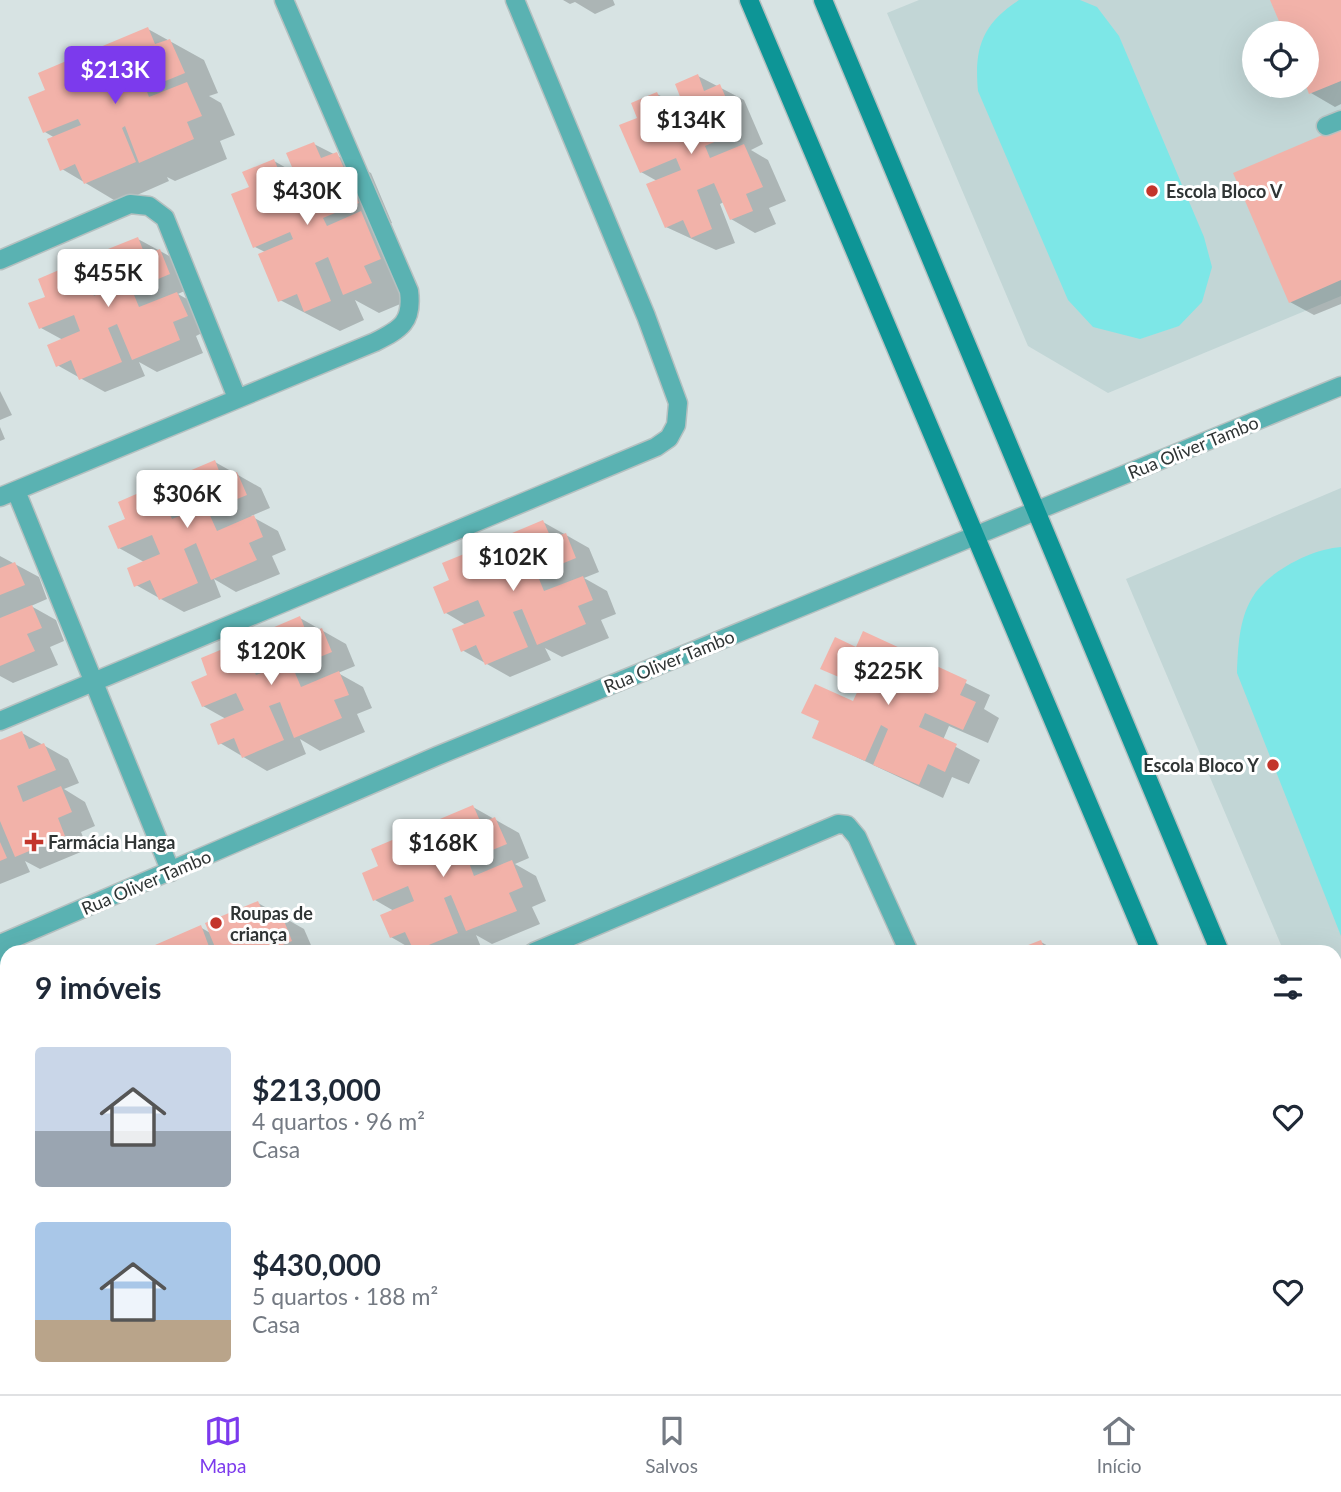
<!DOCTYPE html>
<html lang="pt">
<head>
<meta charset="utf-8">
<style>
  :root { --surface:#fff; --page:#f6f6f7; --text:#1f2937; --muted:#747a83; --line:#e0e1e3; --accent:#7c3aed }
  body { margin:0; font-family:Lato,sans-serif; background:var(--page); color:var(--text); height:100vh; display:flex; flex-direction:column; font-size:26px; white-space:nowrap }
  * { box-sizing:border-box; margin:0 }
  p { font-size:23px; color:var(--muted) }
  .icon { flex:none; width:38px; height:38px; fill:none; stroke:currentColor; stroke-width:2; stroke-linecap:round; stroke-linejoin:round }
  .map { position:relative; flex:1; overflow:hidden }
  .sheet { position:absolute; left:0px; top:945px; width:1342px; height:450px; display:flex; flex-direction:column; background:var(--surface); border-radius:21px 21px 0 0; box-shadow:0 7px 28px #0002 }
  .sheet>* { flex:none }
  .controls { position:absolute; left:1242px; top:21px; display:grid; gap:14px }
  .controls a { display:grid; place-items:center; width:77px; height:77px; border-radius:50%; background:var(--surface); box-shadow:0 7px 28px #0002; font-size:35px }
  .price { position:absolute; translate:-50% -60px; padding:0 16px; border-radius:7px; background:#fff; color:#222; font-size:23px; line-height:46px; filter:drop-shadow(0 2px 4px #0008) }
  .price::after { content:''; position:absolute; left:50%; top:42px; width:21px; height:16px; margin-left:-10px; background:inherit; clip-path:polygon(0 0,100% 0,50% 100%) }
  .price.current { background:var(--accent); color:#fff }
  ul { padding:0; list-style:none }
  li { display:flex; align-items:center; gap:21px; height:175px; padding:0 35px }
  li span { display:grid; place-items:center; flex:none; width:196px; height:140px; border-radius:7px; color:#555 }
  li>.icon { margin-inline-start:auto }
  span .icon { width:84px; height:84px; fill:#fffc; stroke-width:1 }
  li b { font-size:30px }
  h2 { display:flex; justify-content:space-between; align-items:center; height:84px; padding:0 35px; font-size:30px }
  .menu { display:flex; justify-content:space-around; align-items:center; height:98px; border-top:2px solid var(--line); background:var(--surface); font-size:19px; color:var(--muted) }
  .menu a { display:grid; justify-items:center; gap:4px }
  .menu .current { color:var(--accent) }
  .map>svg:first-child { display:block }
  .built { fill:#c2d6d6; fill-rule:evenodd }
  .green { fill:#7de7e7 }
  .shadow { fill:#0003 }
  .building { fill:#f2b2a9 }
  .lines { fill:none; stroke-linecap:round; stroke-linejoin:round }
  .street-casing { stroke:#b5c0c0; stroke-width:21 }
  .secondary-casing { stroke:#b5c0c0; stroke-width:21 }
  .street { stroke:#5ab2b2; stroke-width:18 }
  .secondary { stroke:#0d9596; stroke-width:18 }
  .poi-dot { fill:#c3352b; stroke:#fff; stroke-width:2.5 }
  .labels { text-anchor:middle; dominant-baseline:central; stroke-width:6; stroke-linejoin:round; paint-order:stroke }
  .poi-label { font-size:18px; font-weight:bold; fill:#2f3434; stroke:#fff; text-anchor:start }
  .street-label { font-size:18px; fill:#2f3434; stroke:#fff }
</style>
</head>
<body>
<div class="map">
<svg width="1341" height="1394" viewBox="0 0 1341 1394">
  <rect width="100%" height="100%" fill="#d7e3e3"/>
  <path class="built" d="M919,0H1341V296L1108,393L1028,346L887,13ZM1255,33H1307V86H1255Z
    M1341,488V1088L1335,1074V952H1284L1126,579Z"/>
  <path class="green" d="M1019,0H1080L1097,7L1119,36L1204,237L1212,267L1202,302L1179,326L1140,339L1093,327L1068,300L978,91C974,48 982,24 1019,0Z
    M1341,547V936L1237,673C1238,647 1239,620 1252,598C1268,571 1312,549 1341,547Z"/>
  <path class="shadow" d="M563,0H613L615,5L595,14L575,2L570,4Z
    M1272,0H1341V104L1335,107L1311,93L1307,33H1286Z
    M148,29L204,60L218,93L209,96L221,103L235,135L220,141L227,159L175,181L167,177L169,181L119,203L62,169L55,138L45,132L47,91L90,53L98,57Z
    M698,76L744,100L763,144L751,150L768,160L786,201L769,208L776,224L755,233L731,219L724,202L720,204L735,243L716,250L666,227L657,181L641,172L640,119L657,94L681,107L689,127L693,125Z
    M1341,129V304L1314,315L1290,302Z
    M314,144L371,173L392,223L383,226L395,233L414,279L398,286L405,302L379,313L355,300L364,320L340,331L280,300L265,252L255,247L251,188L274,161L297,174Z
    M138,239L184,264L193,287L178,294L201,307L210,329L196,336L203,353L157,372L139,362L145,376L105,392L57,365L63,340L41,328L47,298L80,263L96,272Z
    M0,391L12,415L0,420Z
    M0,427L5,439L0,441Z
    M215,462L261,488L270,508L251,516L278,531L286,550L272,556L280,574L236,592L214,579L221,597L184,612L136,585L144,562L119,548L127,520L157,487L178,499Z
    M543,522L589,548L599,572L584,578L607,591L616,614L601,620L609,638L562,657L545,648L551,660L510,677L462,650L466,625L446,613L452,581L485,547L500,556Z
    M0,556L39,577L47,599L31,606L56,620L64,641L50,647L58,665L13,683L0,676Z
    M300,618L346,644L355,666L338,673L363,687L372,708L357,714L365,732L320,751L300,739L306,754L267,771L220,743L226,719L203,706L210,676L242,643L260,653Z
    M864,633L990,695L984,709L999,718L988,743L949,726L943,740L980,760L969,784L952,777L943,798L814,737L854,703L861,688L823,668L857,649Z
    M22,733L68,759L79,783L64,789L85,802L95,826L81,832L88,849L40,869L25,861L30,872L0,884V742Z
    M473,807L519,833L529,858L515,864L536,876L546,901L532,907L540,924L492,944L476,935L481,947L469,952L415,951L391,937L394,911L375,900L380,867L416,832L428,840Z
    M258,903L304,929L314,952H160L200,927L212,934Z
    M1041,942L1059,952H1021Z
    M7,1205V1348L0,1351V1208Z
    M242,1388H412L414,1392L253,1394Z
    M686,1388H781L783,1394H697Z
    M797,1388H839L824,1394H807Z"/>
  <path class="building" d="M1270,0H1341V81L1309,94L1306,86L1307,33H1284Z
    M148,27L155,44L170,39L185,73L146,89L149,97L187,82L202,116L187,122L194,139L139,163L125,126L122,128L136,162L84,184L75,164L60,171L47,139L81,125L78,119L43,133L28,97L45,90L38,73L90,51L104,85L107,84L93,50Z
    M698,74L704,91L720,84L740,131L705,146L710,158L744,144L763,187L746,194L753,211L730,220L714,183L697,190L712,229L691,238L683,220L665,228L646,184L681,170L676,158L640,173L619,125L637,118L631,103L657,92L674,131L691,124L675,84Z
    M1341,127V280L1289,303L1233,173Z
    M314,142L321,158L337,152L359,203L323,218L327,226L361,211L381,259L364,266L372,283L343,295L328,257L315,263L331,301L304,312L297,294L278,302L258,254L293,239L290,232L253,248L231,194L249,187L242,172L274,159L290,198L303,193L286,153Z
    M138,237L145,255L160,249L170,274L132,290L139,307L177,292L188,316L173,322L180,340L132,360L117,324L108,328L122,362L79,380L71,360L56,367L47,345L80,331L74,315L39,329L28,303L45,297L38,279L80,261L94,296L102,292L88,257Z
    M215,460L222,479L237,472L247,495L208,511L217,531L254,515L263,537L249,543L257,560L211,580L196,543L184,549L198,583L159,600L150,580L134,587L127,568L160,554L152,535L118,549L108,526L125,519L118,502L157,485L172,519L182,515L168,480Z
    M543,520L551,538L566,533L576,558L537,574L544,591L583,576L593,600L578,606L586,624L537,645L522,609L513,612L528,647L485,665L476,645L461,652L452,629L485,616L478,600L444,614L433,587L449,580L442,563L486,545L500,579L507,577L493,541Z
    M15,562L25,585L0,595V568Z
    M32,605L42,628L27,634L35,651L0,666V618Z
    M300,616L307,634L322,628L332,652L293,668L301,687L339,671L349,695L334,700L342,718L294,738L280,702L269,706L284,740L242,758L234,738L218,745L210,724L244,710L236,693L202,707L191,682L207,675L201,658L242,641L256,675L266,671L251,637Z
    M863,631L913,654L898,687L905,690L919,658L967,680L960,695L976,702L963,730L925,713L919,727L957,744L945,772L928,764L919,785L873,765L888,729L881,725L865,761L812,738L819,721L801,713L815,684L853,701L860,686L820,669L835,637L856,647Z
    M22,731L29,749L44,743L56,770L17,786L23,802L61,786L72,812L58,818L65,836L15,857L0,821V740Z
    M473,805L481,823L495,817L507,844L468,860L474,876L512,860L523,887L509,893L517,911L466,931L451,895L444,898L458,933L414,951L405,932L390,938L380,915L414,901L408,886L373,901L362,873L378,866L371,849L416,830L430,864L436,862L421,827Z
    M0,842L7,858L0,861Z
    M258,901L266,919L281,913L292,941L266,952H217L205,923Z
    M201,925L211,952H158L155,945Z
    M1041,940L1046,952H1019L1018,949Z
    M7,1203V1285L4,1286L7,1294V1325L0,1328V1206Z
    M276,1388H303L305,1394H261Z
    M315,1388H371L373,1394H318Z
    M708,1388H735L710,1394Z"/>
  <g class="lines">
    <defs>
      <path id="street" d="M1326,126L1341,120
        M0,260L130,204L149,206L165,218L237,398
        M16,491L171,872
        M0,497L375,342C401,329 413,322 409,291L284,0
        M0,721L656,447L669,438L676,425L678,403L646,316L515,0
        M0,944L437,756L1341,386
        M534,952L838,824L847,825L857,837L909,952
        M0,957L7,974
        M0,1181L7,1178
        M178,1388L181,1394
        M625,1388L628,1394
        M868,1388L870,1394
        M1092,1388L1094,1394
        M7,1394L22,1388
        M559,1394L573,1388"/>
      <path id="secondary" d="M749,0L1151,952
        M823,0L1220,952
        M1335,1228L1341,1242
        M1335,1387L1338,1394"/>
    </defs>
    <use href="#street" class="street-casing"/>
    <use href="#secondary" class="secondary-casing"/>
    <use href="#street" class="street"/>
    <use href="#secondary" class="secondary"/>
  </g>
  <g class="poi-dot">
    <circle cx="1152" cy="191" r="7"/>
    <circle cx="1273" cy="765" r="7"/>
    <path d="M30.5 831.5h7v7h7v7h-7v7h-7v-7h-7v-7h7z"/>
    <circle cx="216" cy="923" r="7"/>
  </g>
  <g class="labels">
    <g class="poi-label">
      <text x="1166" y="191">Escola Bloco V</text>
      <text x="1259" y="765" text-anchor="end">Escola Bloco Y</text>
      <text x="48" y="842">Farmácia Hanga</text>
      <text x="230" y="913">Roupas de<tspan x="230" dy="21">criança</tspan></text>
    </g>
    <g class="street-label">
      <text transform="translate(1193 447) rotate(-22)">Rua Oliver Tambo</text>
      <text transform="translate(669 661) rotate(-22)">Rua Oliver Tambo</text>
      <text transform="translate(146 882) rotate(-23)">Rua Oliver Tambo</text>
    </g>
  </g>
</svg>
<div class="controls">
<a><svg class="icon" aria-label="locate" viewBox="0 0 24 24"><circle cx="12" cy="12" r="6"/><path d="M12 2v4M12 18v4M2 12h4M18 12h4"/></svg></a>
</div>
<b class="price current" style="left:115px;top:106px">$213K</b>
<b class="price" style="left:691px;top:156px">$134K</b>
<b class="price" style="left:307px;top:227px">$430K</b>
<b class="price" style="left:108px;top:309px">$455K</b>
<b class="price" style="left:187px;top:530px">$306K</b>
<b class="price" style="left:513px;top:593px">$102K</b>
<b class="price" style="left:271px;top:687px">$120K</b>
<b class="price" style="left:888px;top:707px">$225K</b>
<b class="price" style="left:443px;top:879px">$168K</b>
<section class="sheet">
<h2>9 imóveis<svg class="icon" aria-label="filters" viewBox="0 0 24 24"><path d="M4 7h16M4 17h16"/><circle cx="9" cy="7" r="2"/><circle cx="15" cy="17" r="2"/></svg></h2>
<ul>
<li><span style="background:linear-gradient(#c9d6e8 60%,#9aa5b1 0)"><svg class="icon" aria-label="home" viewBox="0 0 24 24"><path d="M3 11l9-7 9 7M6 9v11h12V9"/></svg></span><div><b>$213,000</b><p>4 quartos · 96 m²</p><p>Casa</p></div><svg class="icon" aria-label="heart" viewBox="0 0 24 24"><path d="M12 20l-8-8c-3-5 5-10 8-4 3-6 11-1 8 4z"/></svg></li>
<li><span style="background:linear-gradient(#a9c7e8 70%,#b9a48a 0)"><svg class="icon" aria-label="home" viewBox="0 0 24 24"><path d="M3 11l9-7 9 7M6 9v11h12V9"/></svg></span><div><b>$430,000</b><p>5 quartos · 188 m²</p><p>Casa</p></div><svg class="icon" aria-label="heart" viewBox="0 0 24 24"><path d="M12 20l-8-8c-3-5 5-10 8-4 3-6 11-1 8 4z"/></svg></li>
</ul>
</section>
</div>
<nav class="menu">
<a class="current"><svg class="icon" aria-label="map" viewBox="0 0 24 24"><path d="M3 6l6-2 6 2 6-2v14l-6 2-6-2-6 2zM9 4v14M15 6v14"/></svg>Mapa</a>
<a><svg class="icon" aria-label="saved" viewBox="0 0 24 24"><path d="M7 4h10v16l-5-4-5 4z"/></svg>Salvos</a>
<a><svg class="icon" aria-label="home" viewBox="0 0 24 24"><path d="M3 11l9-7 9 7M6 9v11h12V9"/></svg>Início</a>
</nav>
</body>
</html>
